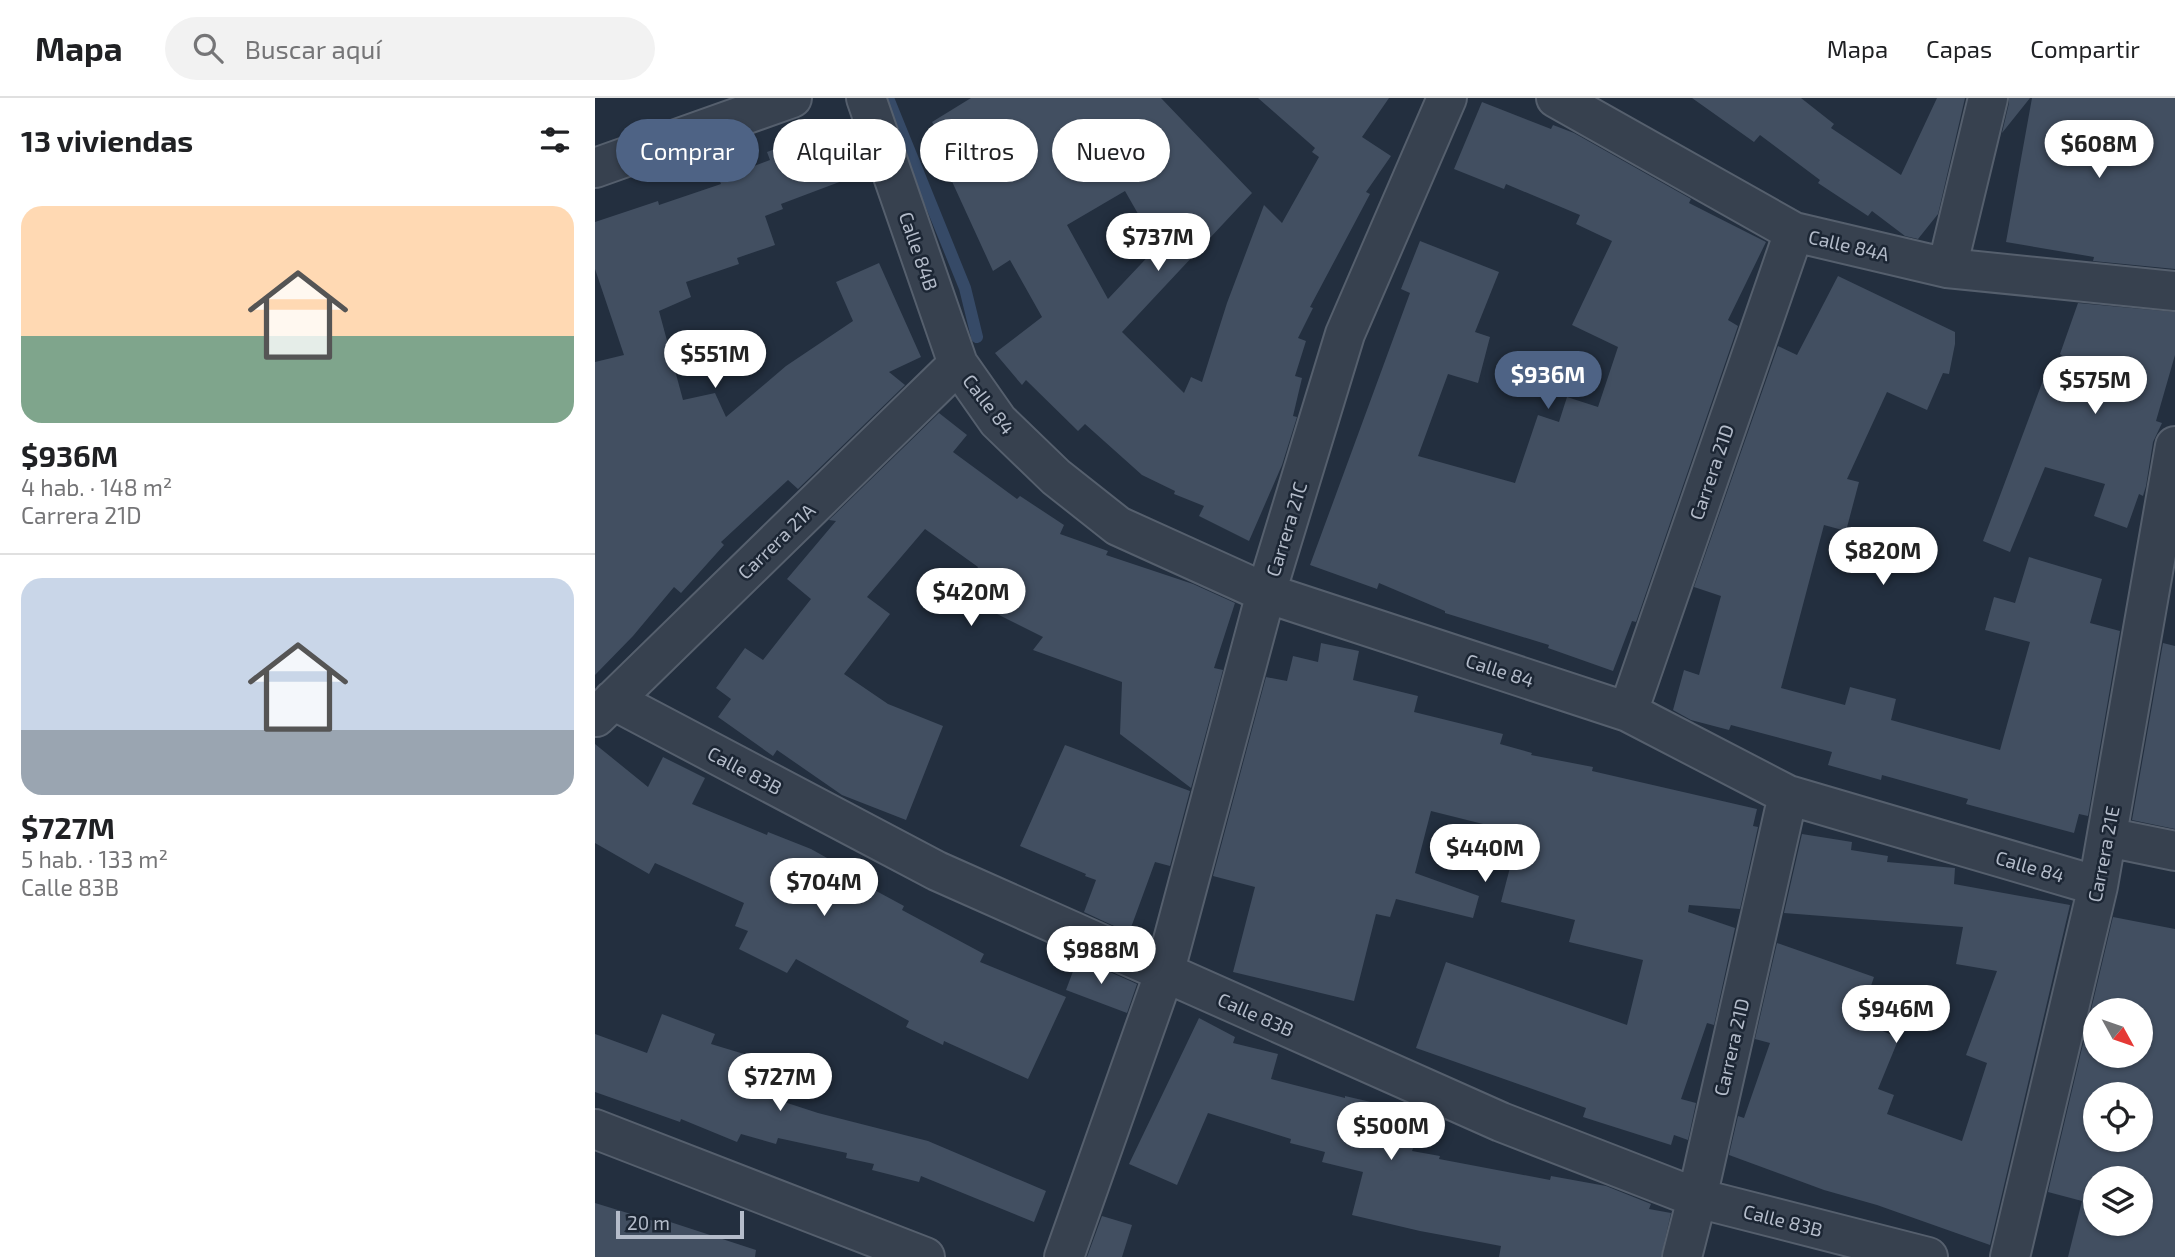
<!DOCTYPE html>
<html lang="es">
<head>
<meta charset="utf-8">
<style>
  :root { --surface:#fff; --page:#f2f2f2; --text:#202124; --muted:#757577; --line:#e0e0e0; --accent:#4e6385 }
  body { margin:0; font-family:"Exo 2",sans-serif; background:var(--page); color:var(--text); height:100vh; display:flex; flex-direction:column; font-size:26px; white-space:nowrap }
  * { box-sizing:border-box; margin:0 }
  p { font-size:23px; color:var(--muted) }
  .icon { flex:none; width:38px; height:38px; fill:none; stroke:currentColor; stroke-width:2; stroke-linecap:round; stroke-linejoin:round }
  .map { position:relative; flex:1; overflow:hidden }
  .panel { display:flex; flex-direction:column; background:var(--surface); width:595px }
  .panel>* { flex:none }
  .guide { position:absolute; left:21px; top:21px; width:665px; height:63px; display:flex; gap:14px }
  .needle { width:46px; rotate:130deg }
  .controls { position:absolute; left:1488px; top:900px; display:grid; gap:14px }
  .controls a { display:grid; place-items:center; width:70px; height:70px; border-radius:50%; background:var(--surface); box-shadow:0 2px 5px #0004; font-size:35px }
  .scale { position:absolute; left:21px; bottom:18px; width:128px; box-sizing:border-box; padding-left:7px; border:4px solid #b4bcca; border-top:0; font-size:19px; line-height:24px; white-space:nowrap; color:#b4bcca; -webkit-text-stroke:5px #1c2634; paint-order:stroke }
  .price { position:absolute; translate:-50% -60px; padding:0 16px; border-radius:24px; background:#fff; color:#222; font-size:23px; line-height:46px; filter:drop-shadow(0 2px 4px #0008) }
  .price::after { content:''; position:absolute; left:50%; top:42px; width:21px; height:16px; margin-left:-10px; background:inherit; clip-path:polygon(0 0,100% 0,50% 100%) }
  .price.on { background:var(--accent); color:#fff }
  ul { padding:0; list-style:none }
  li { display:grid; align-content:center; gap:14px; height:371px; padding:0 21px }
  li+li { border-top:2px solid var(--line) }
  li span { display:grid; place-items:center; height:217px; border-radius:21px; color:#555 }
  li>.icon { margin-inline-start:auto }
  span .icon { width:126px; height:126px; fill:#fffc; stroke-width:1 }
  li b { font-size:30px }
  h2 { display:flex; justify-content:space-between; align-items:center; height:84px; padding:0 21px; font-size:30px }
  .pill { padding:0 24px; border-radius:32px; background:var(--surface); box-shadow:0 2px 5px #0004; font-size:24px; line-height:63px }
  .pill.on { background:var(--accent); color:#fff }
  header { display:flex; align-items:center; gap:42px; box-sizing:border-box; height:98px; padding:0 35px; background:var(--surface); border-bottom:2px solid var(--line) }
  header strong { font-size:33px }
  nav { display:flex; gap:38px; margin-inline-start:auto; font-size:24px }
  .search { width:490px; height:63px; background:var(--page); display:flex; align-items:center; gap:18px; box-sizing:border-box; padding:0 24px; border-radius:38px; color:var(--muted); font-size:26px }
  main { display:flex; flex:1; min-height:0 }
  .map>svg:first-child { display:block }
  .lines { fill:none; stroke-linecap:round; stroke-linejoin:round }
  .stream { stroke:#364a67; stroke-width:12 }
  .building { fill:#424f61; fill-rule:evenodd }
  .minor-casing { stroke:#555f6d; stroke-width:42 }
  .tertiary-casing { stroke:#555f6d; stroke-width:42 }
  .minor { stroke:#37414f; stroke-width:38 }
  .tertiary { stroke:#37414f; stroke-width:38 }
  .labels { text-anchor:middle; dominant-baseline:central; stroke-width:5; stroke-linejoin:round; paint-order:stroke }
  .street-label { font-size:19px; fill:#b4bcca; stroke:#1c2634 }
</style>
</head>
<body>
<header>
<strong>Mapa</strong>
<div class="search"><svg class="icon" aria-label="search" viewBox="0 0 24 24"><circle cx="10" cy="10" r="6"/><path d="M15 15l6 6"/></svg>Buscar aquí</div>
<nav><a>Mapa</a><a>Capas</a><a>Compartir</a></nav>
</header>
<main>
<section class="panel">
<h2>13 viviendas<svg class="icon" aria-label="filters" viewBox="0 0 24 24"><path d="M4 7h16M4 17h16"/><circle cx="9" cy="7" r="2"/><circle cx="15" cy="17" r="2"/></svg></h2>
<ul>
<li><span style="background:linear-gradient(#ffd9b3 60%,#7fa58c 0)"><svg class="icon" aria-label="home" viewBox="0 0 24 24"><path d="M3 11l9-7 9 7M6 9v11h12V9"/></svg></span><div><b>$936M</b><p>4 hab. · 148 m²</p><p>Carrera 21D</p></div></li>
<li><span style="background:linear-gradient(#c9d6e8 70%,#9aa5b1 0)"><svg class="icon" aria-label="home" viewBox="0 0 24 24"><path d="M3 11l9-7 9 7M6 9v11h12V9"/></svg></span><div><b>$727M</b><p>5 hab. · 133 m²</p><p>Calle 83B</p></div></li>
</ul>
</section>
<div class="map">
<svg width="1580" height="1159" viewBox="0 0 1580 1159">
  <rect width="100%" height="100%" fill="#232f3f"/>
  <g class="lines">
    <path class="stream" d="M293,0L370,190L382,239"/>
  </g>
  <path class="building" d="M376,0H566L657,95L527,234L589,295L596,279L607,284L632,205L669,107L687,125L724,59L717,54L720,50L663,0H794L767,39L796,58L771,94L775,96L715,209L718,210L703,240L711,243L700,278L707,280L698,318L702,319L687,367L654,443L604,418L609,408L579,396L580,393L547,377L490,326L483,333L431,282L427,287L400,255L447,219L415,162L398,173L349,66L359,60L337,24ZM530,93L562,149L513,201L472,127Z
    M1097,0H1206L1239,26L1236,30L1306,77L1342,0H1370L1343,116L1323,141L1310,138L1277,113L1273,118L1223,85L1225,82L1165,37L1159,44Z
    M1414,0H1435L1407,35L1414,5Z
    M1437,0H1580V171L1498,163L1499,159L1411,144Z
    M887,4L956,31L958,27L979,35L1096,101L1094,105L1171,144L1133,222L1143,228L1041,524L1037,523L1018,573L953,550L954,547L850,515V513L784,485L782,491L715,467L815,195L806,191L825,143L904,174L880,234L895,239L883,285L853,276L823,358L920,385L943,317L964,324L972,299L1003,309L1023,249L977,227L1017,143L981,126L985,117L911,86L909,91L859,71Z
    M233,31L245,65L240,68L247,83L186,106L188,111L170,118L180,147L142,160L144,166L91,184L96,199L64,213L88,302L120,295L131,319L191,268L258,223L241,184L284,165L326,259L294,274L310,287L203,391L193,382L126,444L129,447L86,495L79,489L38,538L0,577V264L29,257L0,171V124L63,103L64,107L126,86L124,81L175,62L172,54Z
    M1243,178L1360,234V246L1354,276L1348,275L1332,312L1292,294L1252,381L1264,384L1251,433L1229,427L1186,590L1250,607L1255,589L1301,601L1296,622L1405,652L1435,544L1390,532L1399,499L1420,505L1434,459L1507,481L1495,525L1525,533L1493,718L1484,716L1479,735L1371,706L1373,701L1287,677L1286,682L1233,667L1237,654L1136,627L1134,632L1096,622L1078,612L1089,572L1104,577L1126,498L1099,489L1183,248L1202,257Z
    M1483,205L1580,214V257L1561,323L1567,325L1558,344L1551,388L1548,398L1544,396L1532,430L1499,418L1510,386L1450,369L1415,454L1388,443L1450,277L1485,293L1494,278L1465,256Z
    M344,315L372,337L358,354L422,401L425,398L469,427L465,436L513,453L511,457L598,486L640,505L619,570L628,572L596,690L525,636L527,584L438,552L448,539L398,514L410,490L380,475L383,469L330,431L272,499L295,516L249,576L293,606L348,628L311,722L247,697L182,652L178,658L123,619L136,601L121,590L150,550L168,562L216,501L192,481L241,423L234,422Z
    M726,545L764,553L758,582L823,598L819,614L908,636L905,646L937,655L936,657L998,669L997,673L1162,711L1158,728L1163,729L1145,811L1094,807L1093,814L1140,830L1119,927L1112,925L1086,1001L1101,1005L1093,1042L1079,1037L1076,1047L988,1019L991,1010L821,950L851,864L1032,927L1048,862L974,844L980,822L906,804L924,735L836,713L820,775L884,798L878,820L801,801L795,819L781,816L759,903L638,874L660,789L618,778L671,579L692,583L698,558L723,564Z
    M1568,545L1580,548V731L1537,722Z
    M0,646L53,689L68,659L110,680L97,706L172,737L173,734L216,751L250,770L248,775L309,808L307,812L389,856L385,864L471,899L433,981L349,943L348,947L311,929L314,923L201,861L192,875L144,851L153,833L140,828L149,805L60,765L54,776L0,745Z
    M470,647L595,693L575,768L560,764L534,835L489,814L501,782L490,778L491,776L425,748Z
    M1207,736L1257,744L1256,752L1293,758L1292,764L1360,770L1359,786L1475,807L1395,1147L1282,1107L1229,1092L1134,1057L1143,1018L1149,1020L1175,945L1160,941L1182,845L1279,879L1264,923L1304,940L1283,991L1299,997L1292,1016L1367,1043L1392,965L1371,957L1402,873L1361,866L1368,829L1189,815Z
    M1518,819L1580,831V1159H1473L1487,1103L1453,1094ZM1500,912H1545V957H1500ZM1500,996H1545V1041H1500ZM1500,1080H1545V1125H1500Z
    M483,860L542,886L532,915L471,892Z
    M67,916L120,936L116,946L172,963L162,995L223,1015L333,1043L451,1093L439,1124L326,1078L324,1084L277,1072L279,1066L251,1060L252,1055L183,1040L181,1046L146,1036L142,1044L86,1021L85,1024L0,994V936L52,955Z
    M604,920L640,939L638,945L683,956L676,981L750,1000V998L806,1011L799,1040L820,1045L817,1053L845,1058L844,1061L955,1082L956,1078L1011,1088L1056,1106L1054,1111L1076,1115L1066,1159H904L906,1148L825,1133L757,1117L768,1074L727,1064L730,1054L695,1045L696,1041L613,1015L582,1087L534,1066Z
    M0,1105L62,1124L63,1120L161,1152L160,1159H0Z
    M507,1118L537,1127L527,1159H492Z"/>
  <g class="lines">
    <defs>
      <path id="minor" d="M271,0L363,266L403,323L461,379L523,428L671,495L1033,614L1193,697L1503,788
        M961,0L1199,134L1352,170L1580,193
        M1352,170L1393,0
        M18,602L342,773L906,1024L1102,1100L1333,1159
        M1033,614L1199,134
        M1,619L363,266
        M1512,739L1580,753
        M0,1031L330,1159
        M469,1159L569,876L671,495L750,236L852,0
        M1087,1159L1102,1100L1193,697
        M1415,1159L1503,788L1580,348"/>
      <path id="tertiary" d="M0,70L197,0"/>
    </defs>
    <use href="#minor" class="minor-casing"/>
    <use href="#tertiary" class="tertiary-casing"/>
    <use href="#minor" class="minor"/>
    <use href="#tertiary" class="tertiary"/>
  </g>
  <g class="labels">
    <g class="street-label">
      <text transform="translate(1254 147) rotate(13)">Calle 84A</text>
      <text transform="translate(324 153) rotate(71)">Calle 84B</text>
      <text transform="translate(394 306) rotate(52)">Calle 84</text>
      <text transform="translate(1116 374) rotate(-71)">Carrera 21D</text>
      <text transform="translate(691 431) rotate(-73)">Carrera 21C</text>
      <text transform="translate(181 443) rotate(-44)">Carrera 21A</text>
      <text transform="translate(905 572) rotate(18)">Calle 84</text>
      <text transform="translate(150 672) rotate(28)">Calle 83B</text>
      <text transform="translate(1508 756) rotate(-79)">Carrera 21E</text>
      <text transform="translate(1435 768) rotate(16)">Calle 84</text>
      <text transform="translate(661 916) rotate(24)">Calle 83B</text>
      <text transform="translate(1136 949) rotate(-77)">Carrera 21D</text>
      <text transform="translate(1188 1122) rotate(14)">Calle 83B</text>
    </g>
  </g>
</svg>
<div class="controls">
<a><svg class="needle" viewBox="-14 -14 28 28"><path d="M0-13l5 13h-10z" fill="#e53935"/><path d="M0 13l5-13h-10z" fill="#757577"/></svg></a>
<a><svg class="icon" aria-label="locate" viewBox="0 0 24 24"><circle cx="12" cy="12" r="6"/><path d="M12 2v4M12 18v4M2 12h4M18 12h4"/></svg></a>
<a><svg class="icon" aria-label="layers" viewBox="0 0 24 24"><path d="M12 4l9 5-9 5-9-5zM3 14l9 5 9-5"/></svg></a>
</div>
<div class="scale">20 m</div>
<b class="price" style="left:1504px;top:82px">$608M</b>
<b class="price" style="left:563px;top:175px">$737M</b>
<b class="price" style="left:120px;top:292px">$551M</b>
<b class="price on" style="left:953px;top:313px">$936M</b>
<b class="price" style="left:1500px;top:318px">$575M</b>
<b class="price" style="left:1288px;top:489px">$820M</b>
<b class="price" style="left:376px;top:530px">$420M</b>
<b class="price" style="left:890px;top:786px">$440M</b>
<b class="price" style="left:229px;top:820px">$704M</b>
<b class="price" style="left:506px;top:888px">$988M</b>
<b class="price" style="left:1301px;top:947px">$946M</b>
<b class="price" style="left:185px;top:1015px">$727M</b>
<b class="price" style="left:796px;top:1064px">$500M</b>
<div class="guide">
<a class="pill on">Comprar</a>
<a class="pill">Alquilar</a>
<a class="pill">Filtros</a>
<a class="pill">Nuevo</a>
</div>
</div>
</main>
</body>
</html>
